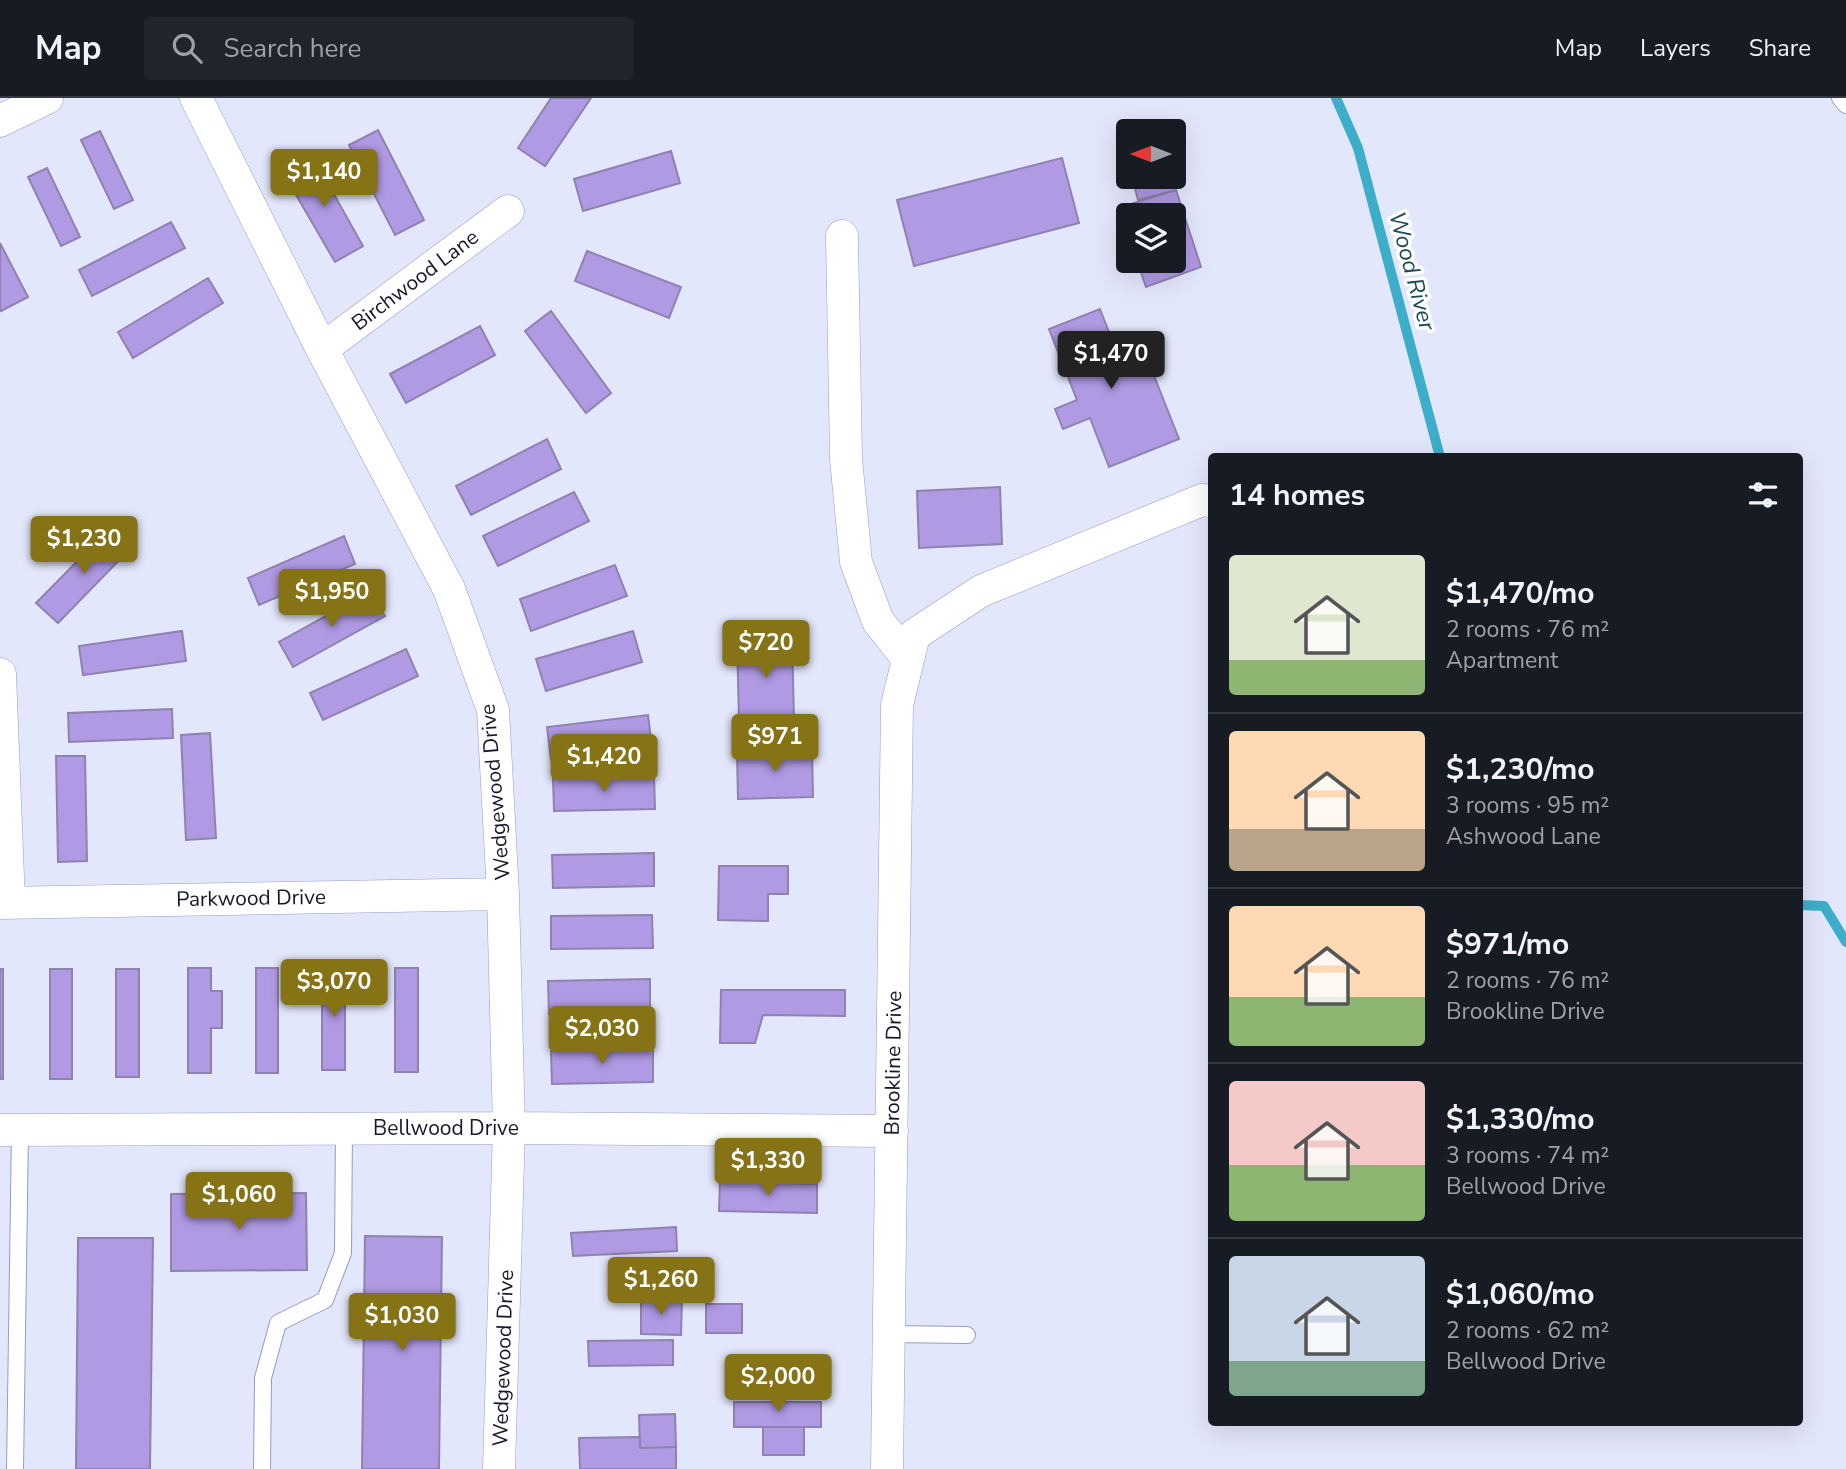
<!DOCTYPE html>
<html lang="en">
<head>
<meta charset="utf-8">
<style>
  :root { --surface:#171b24; --page:#20242c; --text:#f1f3f6; --muted:#9ea1a6; --line:#363941; --accent:#857315 }
  body { margin:0; font-family:"Nunito Sans",sans-serif; background:var(--page); color:var(--text); height:100vh; display:flex; flex-direction:column; font-size:26px; white-space:nowrap }
  * { box-sizing:border-box; margin:0 }
  p { font-size:23px; color:var(--muted) }
  .icon { flex:none; width:38px; height:38px; fill:none; stroke:currentColor; stroke-width:2; stroke-linecap:round; stroke-linejoin:round }
  .map { position:relative; flex:1; overflow:hidden }
  .details { position:absolute; left:1208px; top:355px; width:595px; height:973px; display:flex; flex-direction:column; background:var(--surface); border-radius:7px; box-shadow:0 7px 28px #0002 }
  .details>* { flex:none }
  .needle { width:46px; rotate:270deg }
  .tools { position:absolute; left:1116px; top:21px; display:grid; gap:14px }
  .tools a { display:grid; place-items:center; width:70px; height:70px; border-radius:7px; background:var(--surface); box-shadow:0 7px 28px #0002; font-size:35px }
  .price { position:absolute; translate:-50% -60px; padding:0 16px; border-radius:7px; background:var(--accent); color:#fff; font-size:23px; line-height:46px; filter:drop-shadow(0 2px 4px #0008) }
  .price::after { content:''; position:absolute; left:50%; top:42px; width:21px; height:16px; margin-left:-10px; background:inherit; clip-path:polygon(0 0,100% 0,50% 100%) }
  .price.active { background:#222; color:#fff }
  ul { padding:0; list-style:none }
  li { display:flex; align-items:center; gap:21px; height:175px; padding:0 21px }
  li+li { border-top:2px solid var(--line) }
  li span { display:grid; place-items:center; flex:none; width:196px; height:140px; border-radius:7px; color:#555 }
  li>.icon { margin-inline-start:auto }
  span .icon { width:84px; height:84px; fill:#fffc; stroke-width:1 }
  li b { font-size:30px }
  h2 { display:flex; justify-content:space-between; align-items:center; height:84px; padding:0 21px; font-size:30px }
  header { display:flex; align-items:center; gap:42px; box-sizing:border-box; height:98px; padding:0 35px; background:var(--surface); border-bottom:2px solid var(--line) }
  header strong { font-size:33px }
  nav { display:flex; gap:38px; margin-inline-start:auto; font-size:24px }
  .search { width:490px; height:63px; background:var(--page); display:flex; align-items:center; gap:18px; box-sizing:border-box; padding:0 24px; border-radius:7px; color:var(--muted); font-size:26px }
  .map>svg:first-child { display:block }
  .lines { fill:none; stroke-linecap:round; stroke-linejoin:round }
  .stream { stroke:#3caeca; stroke-width:10 }
  .building { fill:#b09ae4; stroke:#8f82b0; stroke-width:2 }
  .service-casing { stroke:#949bca; stroke-width:18 }
  .minor-casing { stroke:#949bca; stroke-width:33 }
  .service { stroke:#fff; stroke-width:16 }
  .minor { stroke:#fff; stroke-width:32 }
  .labels { text-anchor:middle; dominant-baseline:central; stroke-width:7; stroke-linejoin:round; paint-order:stroke }
  .street-label { font-size:21px; fill:#16182a; stroke:#fff }
  .water-label { font-size:23px; font-style:italic; fill:#1a4a56; stroke:#fff }
</style>
</head>
<body>
<header>
<strong>Map</strong>
<div class="search"><svg class="icon" aria-label="search" viewBox="0 0 24 24"><circle cx="10" cy="10" r="6"/><path d="M15 15l6 6"/></svg>Search here</div>
<nav><a>Map</a><a>Layers</a><a>Share</a></nav>
</header>
<div class="map">
<svg width="1846" height="1371" viewBox="0 0 1846 1371">
  <rect width="100%" height="100%" fill="#e3e7fb"/>
  <g class="lines">
    <path class="stream" d="M1336,0L1358,50L1440,359
      M1799,807L1824,808L1846,844"/>
  </g>
  <path class="building" d="M551,0H591L545,68L518,50Z
    M378,32L424,122L395,137L349,47Z
    M100,33L133,102L114,111L81,42Z
    M1129,42V67L1123,43Z
    M671,53L680,85L583,113L574,81Z
    M313,59L363,148L335,164L284,76Z
    M1062,60L1079,125L914,168L897,102Z
    M47,70L80,139L61,148L28,79Z
    M1132,79H1173L1176,92L1138,102Z
    M1176,92L1201,169L1146,189L1137,163H1174V117H1129V139L1118,110Z
    M171,124L185,150L92,198L79,172Z
    M0,145L28,199L1,213L0,210Z
    M587,153L681,189L669,220L575,183Z
    M208,180L223,205L133,260L118,234Z
    M1100,211L1121,265L1145,255L1179,341L1109,369L1090,320L1063,331L1055,311L1077,302L1049,231Z
    M551,213L611,295L586,315L525,233Z
    M480,228L495,257L406,305L390,276Z
    M547,341L561,371L471,417L456,388Z
    M1000,389L1002,446L919,450L917,393Z
    M574,394L589,423L498,468L483,438Z
    M110,430L131,450L58,525L36,505Z
    M344,438L355,466L259,507L248,480Z
    M615,467L627,498L531,533L520,501Z
    M371,493L385,518L293,569L279,544Z
    M182,533L186,563L83,577L79,548Z
    M633,533L642,564L546,593L536,561Z
    M737,542H792L794,622H739Z
    M406,551L418,578L323,622L310,595Z
    M172,611L173,640L69,644L68,615Z
    M648,617L652,650L551,662L547,629Z
    M210,635L216,740L186,742L181,637Z
    M812,652L813,699L738,701L737,654Z
    M56,658H85L87,763L58,764Z
    M654,678L655,711L554,713L553,680Z
    M654,755V788L553,790L552,757Z
    M719,768H788V796H768V823L718,822Z
    M652,817L653,850L551,851V818Z
    M188,870H211V893H222V930H211V975H188Z
    M256,870H278V975H256Z
    M322,870H345V972H322Z
    M395,870H418V974H395Z
    M0,871H3V981H0Z
    M50,871H72V981H50Z
    M116,871H139V979H116Z
    M650,881V914L549,916L548,883Z
    M721,892H845V918L763,917L755,945H720Z
    M653,951V984L552,986L551,953Z
    M720,1084L817,1086V1115L719,1113Z
    M306,1095L307,1172L171,1173V1096Z
    M676,1129L677,1153L573,1158L571,1135Z
    M365,1138L442,1139L439,1371H362Z
    M78,1140H153L150,1371H76Z
    M641,1201L682,1202L681,1237L641,1236Z
    M706,1206H742V1235H706Z
    M673,1242V1267L589,1268L588,1243Z
    M734,1304H821V1329H734Z
    M675,1316L676,1349L640,1350L639,1317Z
    M763,1329H804V1357H763Z
    M640,1339V1350L676,1349V1371H580L579,1340Z"/>
  <g class="lines">
    <defs>
      <path id="service" d="M1840,0L1846,7
        M889,1236L967,1237
        M15,1371L20,1032
        M262,1371L263,1280L278,1225L325,1202L343,1155L344,1031"/>
      <path id="minor" d="M196,0L322,251L449,491L493,612L503,796L509,1030L499,1371
        M0,23L47,0
        M842,138L846,361L856,464L878,523L908,561
        M322,251L508,113
        M0,576L9,805
        M0,805L503,796
        M0,1032L509,1030L892,1033
        M887,1371L897,607L914,537L981,493L1202,402L1211,403"/>
    </defs>
    <use href="#service" class="service-casing"/>
    <use href="#minor" class="minor-casing"/>
    <use href="#service" class="service"/>
    <use href="#minor" class="minor"/>
  </g>
  <g class="labels">
    <g class="street-label">
      <text transform="translate(415 182) rotate(-37)">Birchwood Lane</text>
      <text transform="translate(495 694) rotate(-95)">Wedgewood Drive</text>
      <text transform="translate(251 800) rotate(-1)">Parkwood Drive</text>
      <text transform="translate(893 965) rotate(-89)">Brookline Drive</text>
      <text x="446" y="1030">Bellwood Drive</text>
      <text transform="translate(503 1260) rotate(-88)">Wedgewood Drive</text>
    </g>
    <g class="water-label">
      <text transform="translate(1412 173) rotate(75)">Wood River</text>
    </g>
  </g>
</svg>
<div class="tools">
<a><svg class="needle" viewBox="-14 -14 28 28"><path d="M0-13l5 13h-10z" fill="#e53935"/><path d="M0 13l5-13h-10z" fill="#9ea1a6"/></svg></a>
<a><svg class="icon" aria-label="layers" viewBox="0 0 24 24"><path d="M12 4l9 5-9 5-9-5zM3 14l9 5 9-5"/></svg></a>
</div>
<b class="price" style="left:324px;top:111px">$1,140</b>
<b class="price active" style="left:1111px;top:293px">$1,470</b>
<b class="price" style="left:84px;top:478px">$1,230</b>
<b class="price" style="left:332px;top:531px">$1,950</b>
<b class="price" style="left:766px;top:582px">$720</b>
<b class="price" style="left:775px;top:676px">$971</b>
<b class="price" style="left:604px;top:696px">$1,420</b>
<b class="price" style="left:334px;top:921px">$3,070</b>
<b class="price" style="left:602px;top:968px">$2,030</b>
<b class="price" style="left:768px;top:1100px">$1,330</b>
<b class="price" style="left:239px;top:1134px">$1,060</b>
<b class="price" style="left:661px;top:1219px">$1,260</b>
<b class="price" style="left:402px;top:1255px">$1,030</b>
<b class="price" style="left:778px;top:1316px">$2,000</b>
<section class="details">
<h2>14 homes<svg class="icon" aria-label="filters" viewBox="0 0 24 24"><path d="M4 7h16M4 17h16"/><circle cx="9" cy="7" r="2"/><circle cx="15" cy="17" r="2"/></svg></h2>
<ul>
<li><span style="background:linear-gradient(#dfe7d0 75%,#8fb573 0)"><svg class="icon" aria-label="home" viewBox="0 0 24 24"><path d="M3 11l9-7 9 7M6 9v11h12V9"/></svg></span><div><b>$1,470/mo</b><p>2 rooms · 76 m²</p><p>Apartment</p></div></li>
<li><span style="background:linear-gradient(#ffd9b3 70%,#b9a48a 0)"><svg class="icon" aria-label="home" viewBox="0 0 24 24"><path d="M3 11l9-7 9 7M6 9v11h12V9"/></svg></span><div><b>$1,230/mo</b><p>3 rooms · 95 m²</p><p>Ashwood Lane</p></div></li>
<li><span style="background:linear-gradient(#ffd9b3 65%,#8fb573 0)"><svg class="icon" aria-label="home" viewBox="0 0 24 24"><path d="M3 11l9-7 9 7M6 9v11h12V9"/></svg></span><div><b>$971/mo</b><p>2 rooms · 76 m²</p><p>Brookline Drive</p></div></li>
<li><span style="background:linear-gradient(#f6c9c9 60%,#8fb573 0)"><svg class="icon" aria-label="home" viewBox="0 0 24 24"><path d="M3 11l9-7 9 7M6 9v11h12V9"/></svg></span><div><b>$1,330/mo</b><p>3 rooms · 74 m²</p><p>Bellwood Drive</p></div></li>
<li><span style="background:linear-gradient(#c9d6e8 75%,#7fa58c 0)"><svg class="icon" aria-label="home" viewBox="0 0 24 24"><path d="M3 11l9-7 9 7M6 9v11h12V9"/></svg></span><div><b>$1,060/mo</b><p>2 rooms · 62 m²</p><p>Bellwood Drive</p></div></li>
</ul>
</section>
</div>
</body>
</html>
